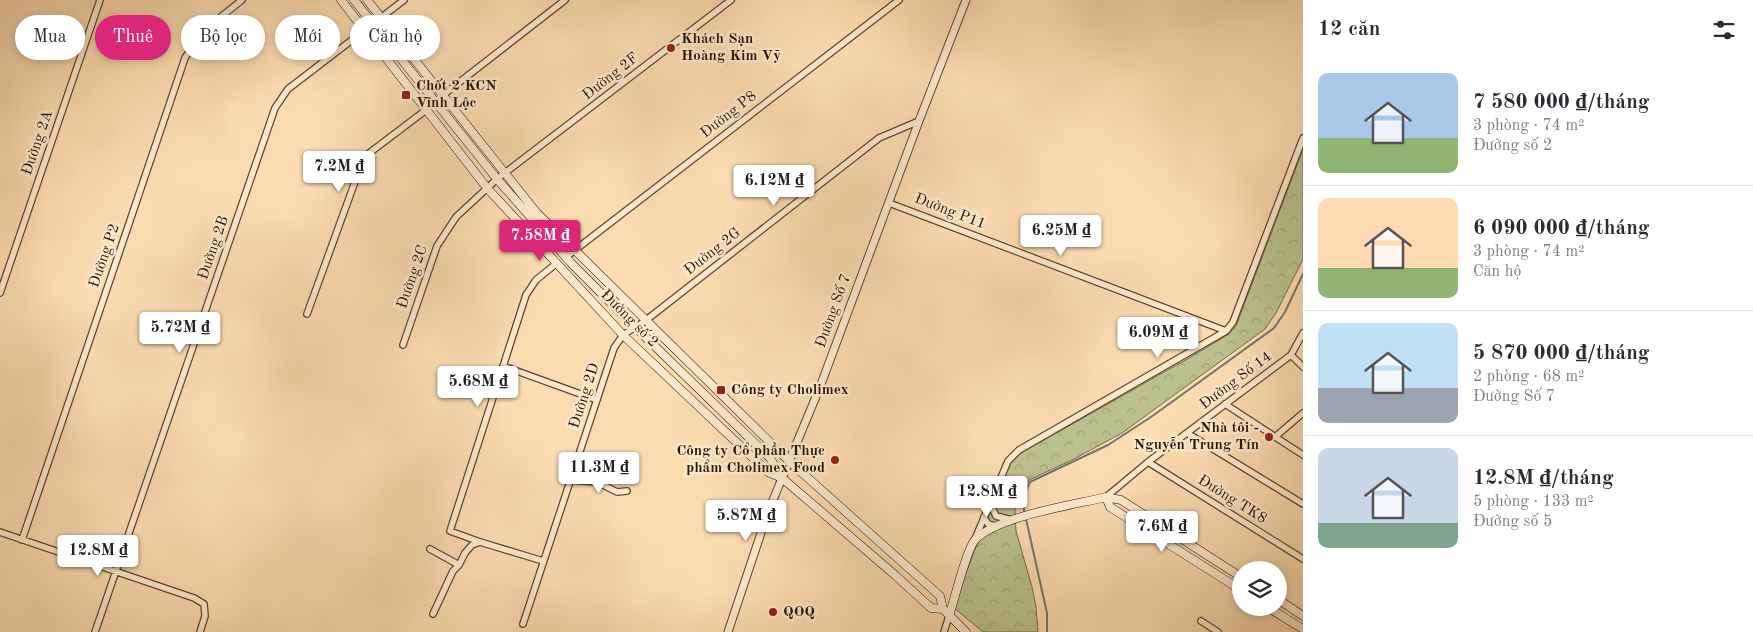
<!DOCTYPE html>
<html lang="vi">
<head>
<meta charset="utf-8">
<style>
  :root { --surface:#fff; --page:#f2f2f3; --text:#2b2b33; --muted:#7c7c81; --line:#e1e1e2; --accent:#db2777 }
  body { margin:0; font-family:"Old Standard TT",serif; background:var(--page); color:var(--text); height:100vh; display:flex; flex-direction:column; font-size:19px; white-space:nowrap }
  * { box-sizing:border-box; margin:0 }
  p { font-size:16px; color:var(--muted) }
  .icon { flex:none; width:28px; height:28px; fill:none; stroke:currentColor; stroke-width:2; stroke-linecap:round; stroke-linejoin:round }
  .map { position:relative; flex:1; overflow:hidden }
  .details { display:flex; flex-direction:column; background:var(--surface); width:450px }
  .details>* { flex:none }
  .guide { position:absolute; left:15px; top:15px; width:475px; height:45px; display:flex; gap:10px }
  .tools { position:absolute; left:1232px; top:561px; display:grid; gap:10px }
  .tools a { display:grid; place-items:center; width:55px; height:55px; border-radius:50%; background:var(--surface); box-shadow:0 2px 8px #0003; font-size:25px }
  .price { position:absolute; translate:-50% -42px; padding:0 11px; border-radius:5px; background:#fff; color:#222; font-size:16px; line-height:32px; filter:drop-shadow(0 1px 2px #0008) }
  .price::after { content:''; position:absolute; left:50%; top:30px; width:15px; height:11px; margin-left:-8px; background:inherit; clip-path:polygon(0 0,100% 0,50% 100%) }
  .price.active { background:var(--accent); color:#fff }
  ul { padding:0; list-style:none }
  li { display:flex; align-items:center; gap:15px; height:125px; padding:0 15px }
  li+li { border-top:1px solid var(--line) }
  li span { display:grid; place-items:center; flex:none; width:140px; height:100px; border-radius:10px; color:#555 }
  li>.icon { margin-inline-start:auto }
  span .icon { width:60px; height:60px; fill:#fffc; stroke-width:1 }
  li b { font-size:21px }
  h2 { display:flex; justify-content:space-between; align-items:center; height:60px; padding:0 15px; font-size:21px }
  .chip { padding:0 18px; border-radius:22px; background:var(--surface); box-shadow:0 2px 8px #0003; font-size:18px; line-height:45px }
  .chip.active { background:var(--accent); color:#fff }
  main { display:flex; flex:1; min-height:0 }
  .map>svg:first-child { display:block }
  .forest { fill:url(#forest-crowns); stroke:#726a48 }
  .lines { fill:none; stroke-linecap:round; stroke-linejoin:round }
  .stream { stroke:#71776d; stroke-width:2 }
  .minor-casing { stroke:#5e462e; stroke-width:8 }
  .tertiary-casing { stroke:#5e462e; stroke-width:9 }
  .secondary-casing { stroke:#2a1402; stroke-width:9 }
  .minor { stroke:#fce8cc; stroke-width:5.5 }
  .tertiary { stroke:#fce8cc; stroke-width:7 }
  .secondary { stroke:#fce8cc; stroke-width:8 }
  .poi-dot { fill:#8f2418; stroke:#fce8cc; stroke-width:2 }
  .labels { text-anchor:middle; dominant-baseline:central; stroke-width:5; stroke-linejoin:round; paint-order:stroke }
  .poi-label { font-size:15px; font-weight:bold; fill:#2a1402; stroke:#fce8cc; text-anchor:start }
  .street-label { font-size:15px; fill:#2a1402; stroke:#fce8cc }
</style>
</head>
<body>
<main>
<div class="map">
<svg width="1303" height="632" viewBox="0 0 1303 632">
  <defs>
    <pattern id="forest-crowns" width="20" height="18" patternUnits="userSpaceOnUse" patternTransform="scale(1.25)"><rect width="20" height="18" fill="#bac18f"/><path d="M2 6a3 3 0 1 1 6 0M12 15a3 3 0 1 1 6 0" fill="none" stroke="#a0a57a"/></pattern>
  </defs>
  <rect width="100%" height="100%" fill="#fbdbb0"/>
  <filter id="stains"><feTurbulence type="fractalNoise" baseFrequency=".004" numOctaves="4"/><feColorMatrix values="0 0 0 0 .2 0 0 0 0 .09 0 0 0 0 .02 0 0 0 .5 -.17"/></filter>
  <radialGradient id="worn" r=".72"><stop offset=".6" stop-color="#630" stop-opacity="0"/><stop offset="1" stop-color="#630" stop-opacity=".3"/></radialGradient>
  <path class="forest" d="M1303,149V259L1276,313L1265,329L1122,433L1074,459L1029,480L1017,496L1015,510L1016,531L1032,587L1036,607L1038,632H983L953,607L1007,466L1019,454L1189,358L1229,334L1236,326Z"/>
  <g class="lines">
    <path class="stream" d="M1025,515C1022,502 1024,494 1030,482L1108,445L1151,417L1274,328L1285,312L1303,274
      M1026,519L1047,613V632"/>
    <defs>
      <path id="minor" d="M443,95L565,0
        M889,203L1226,331
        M566,257L899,0
        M0,293L100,0
        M307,314L364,157L426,110
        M403,345L437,246L456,217L497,179L731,0
        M1291,355L1303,367
        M503,366L597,400
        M1225,404L1303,455
        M1187,433L1303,504
        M1275,437L1303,413
        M1148,462L1303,559
        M570,480L597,482L617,492L627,491
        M1106,497L1148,462L1291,355L1303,333
        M990,503L996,516L1012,520
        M984,517L988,524L995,526
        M0,532L194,598L204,604L205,616L200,632
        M975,539L1008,461L1019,450L1226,331L1233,322L1303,138
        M22,540L185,58L202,32L242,0
        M480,542L450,531L526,295L536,280L557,263
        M430,549L459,565
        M433,614L453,571L459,565L465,553L472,545L480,542L543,561
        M1201,621L1218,632
        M523,624L614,348L623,335L645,321L879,138L919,121
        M95,632L275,108L288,89L404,0
        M944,632L949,616"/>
      <path id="tertiary" d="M728,632L768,512L820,387L919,121L966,0"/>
      <path id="secondary" d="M341,0L487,188L623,335L768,472L782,478L895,575L931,608L943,609
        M354,0L497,179L571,263L635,327L770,458L782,478
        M367,0L536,212L790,462L940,596L943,609L966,632
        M1106,497L1110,507L1241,590
        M1279,600L1303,616
        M1269,608L1303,629
        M949,616C954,601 967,548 975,540C997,516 1074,505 1106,497L1121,500L1241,577"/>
    </defs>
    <use href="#minor" class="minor-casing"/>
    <use href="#tertiary" class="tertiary-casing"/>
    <use href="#secondary" class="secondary-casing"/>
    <use href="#minor" class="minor"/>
    <use href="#tertiary" class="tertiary"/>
    <use href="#secondary" class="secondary"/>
  </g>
  <g class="poi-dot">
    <circle cx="671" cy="48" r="5"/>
    <rect x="401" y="90" width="10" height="10" rx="2.5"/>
    <rect x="716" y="385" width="10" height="10" rx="2.5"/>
    <circle cx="1269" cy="437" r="5"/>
    <circle cx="835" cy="460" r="5"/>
    <circle cx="773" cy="612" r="5"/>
  </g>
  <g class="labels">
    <g class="poi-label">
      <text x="681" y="39">Khách Sạn<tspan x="681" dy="17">Hoàng Kim Vỹ</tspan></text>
      <text x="416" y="86">Chốt 2 KCN<tspan x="416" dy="17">Vĩnh Lộc</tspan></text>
      <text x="731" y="390">Công ty Cholimex</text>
      <text x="1259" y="428" text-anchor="end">Nhà tôi -<tspan x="1259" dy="17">Nguyễn Trung Tín</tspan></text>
      <text x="825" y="451" text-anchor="end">Công ty Cổ phần Thực<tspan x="825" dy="17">phẩm Cholimex Food</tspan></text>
      <text x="783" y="612">QOQ</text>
    </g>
    <g class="street-label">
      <text transform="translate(611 77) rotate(-38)">Đường 2F</text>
      <text transform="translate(729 115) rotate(-38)">Đường P8</text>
      <text transform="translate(38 143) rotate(-71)">Đường 2A</text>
      <text transform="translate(950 212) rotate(21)">Đường P11</text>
      <text transform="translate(214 248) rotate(-71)">Đường 2B</text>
      <text transform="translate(713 252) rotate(-38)">Đường 2G</text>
      <text transform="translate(105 256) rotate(-71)">Đường P2</text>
      <text transform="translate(413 277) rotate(-71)">Đường 2C</text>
      <text transform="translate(834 311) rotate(-70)">Đường Số 7</text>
      <text transform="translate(629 319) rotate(45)">Đường số 2</text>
      <text transform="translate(1236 381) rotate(-37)">Đường Số 14</text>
      <text transform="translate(585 396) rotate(-72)">Đường 2D</text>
      <text transform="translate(1232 500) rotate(32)">Đường TK8</text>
    </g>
  </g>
  <rect width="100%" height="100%" filter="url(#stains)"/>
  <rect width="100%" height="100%" fill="url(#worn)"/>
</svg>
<div class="tools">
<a><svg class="icon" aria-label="layers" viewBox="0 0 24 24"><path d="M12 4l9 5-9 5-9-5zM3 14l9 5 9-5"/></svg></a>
</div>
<b class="price" style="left:339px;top:193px">7.2M ₫</b>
<b class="price" style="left:774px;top:207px">6.12M ₫</b>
<b class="price" style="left:1061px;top:257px">6.25M ₫</b>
<b class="price active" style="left:540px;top:262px">7.58M ₫</b>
<b class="price" style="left:180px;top:354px">5.72M ₫</b>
<b class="price" style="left:1158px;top:359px">6.09M ₫</b>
<b class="price" style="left:478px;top:408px">5.68M ₫</b>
<b class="price" style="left:599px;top:494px">11.3M ₫</b>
<b class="price" style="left:987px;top:518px">12.8M ₫</b>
<b class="price" style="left:746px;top:542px">5.87M ₫</b>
<b class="price" style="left:1162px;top:553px">7.6M ₫</b>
<b class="price" style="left:98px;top:577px">12.8M ₫</b>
<div class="guide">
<a class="chip">Mua</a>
<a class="chip active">Thuê</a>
<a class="chip">Bộ lọc</a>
<a class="chip">Mới</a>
<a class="chip">Căn hộ</a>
</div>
</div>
<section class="details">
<h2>12 căn<svg class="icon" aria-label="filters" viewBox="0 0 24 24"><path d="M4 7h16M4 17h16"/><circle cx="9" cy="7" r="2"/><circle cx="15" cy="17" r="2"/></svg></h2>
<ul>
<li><span style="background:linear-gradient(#a9c7e8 65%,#8fb573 0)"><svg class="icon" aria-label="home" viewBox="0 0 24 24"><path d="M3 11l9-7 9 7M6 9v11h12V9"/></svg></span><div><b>7 580 000 ₫/tháng</b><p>3 phòng · 74 m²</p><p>Đường số 2</p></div></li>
<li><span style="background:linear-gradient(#ffd9b3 70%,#8fb573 0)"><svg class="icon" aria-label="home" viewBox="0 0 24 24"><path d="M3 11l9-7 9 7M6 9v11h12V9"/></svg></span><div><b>6 090 000 ₫/tháng</b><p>3 phòng · 74 m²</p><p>Căn hộ</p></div></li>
<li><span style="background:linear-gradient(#bfe0f5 65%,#9aa5b1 0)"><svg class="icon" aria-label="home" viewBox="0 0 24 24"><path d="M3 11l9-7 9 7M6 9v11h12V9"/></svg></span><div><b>5 870 000 ₫/tháng</b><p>2 phòng · 68 m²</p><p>Đường Số 7</p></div></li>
<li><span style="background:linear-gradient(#c9d6e8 75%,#7fa58c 0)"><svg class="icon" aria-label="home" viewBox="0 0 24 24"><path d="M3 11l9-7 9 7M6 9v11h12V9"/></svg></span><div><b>12.8M ₫/tháng</b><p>5 phòng · 133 m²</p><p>Đường số 5</p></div></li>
</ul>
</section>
</main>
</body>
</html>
